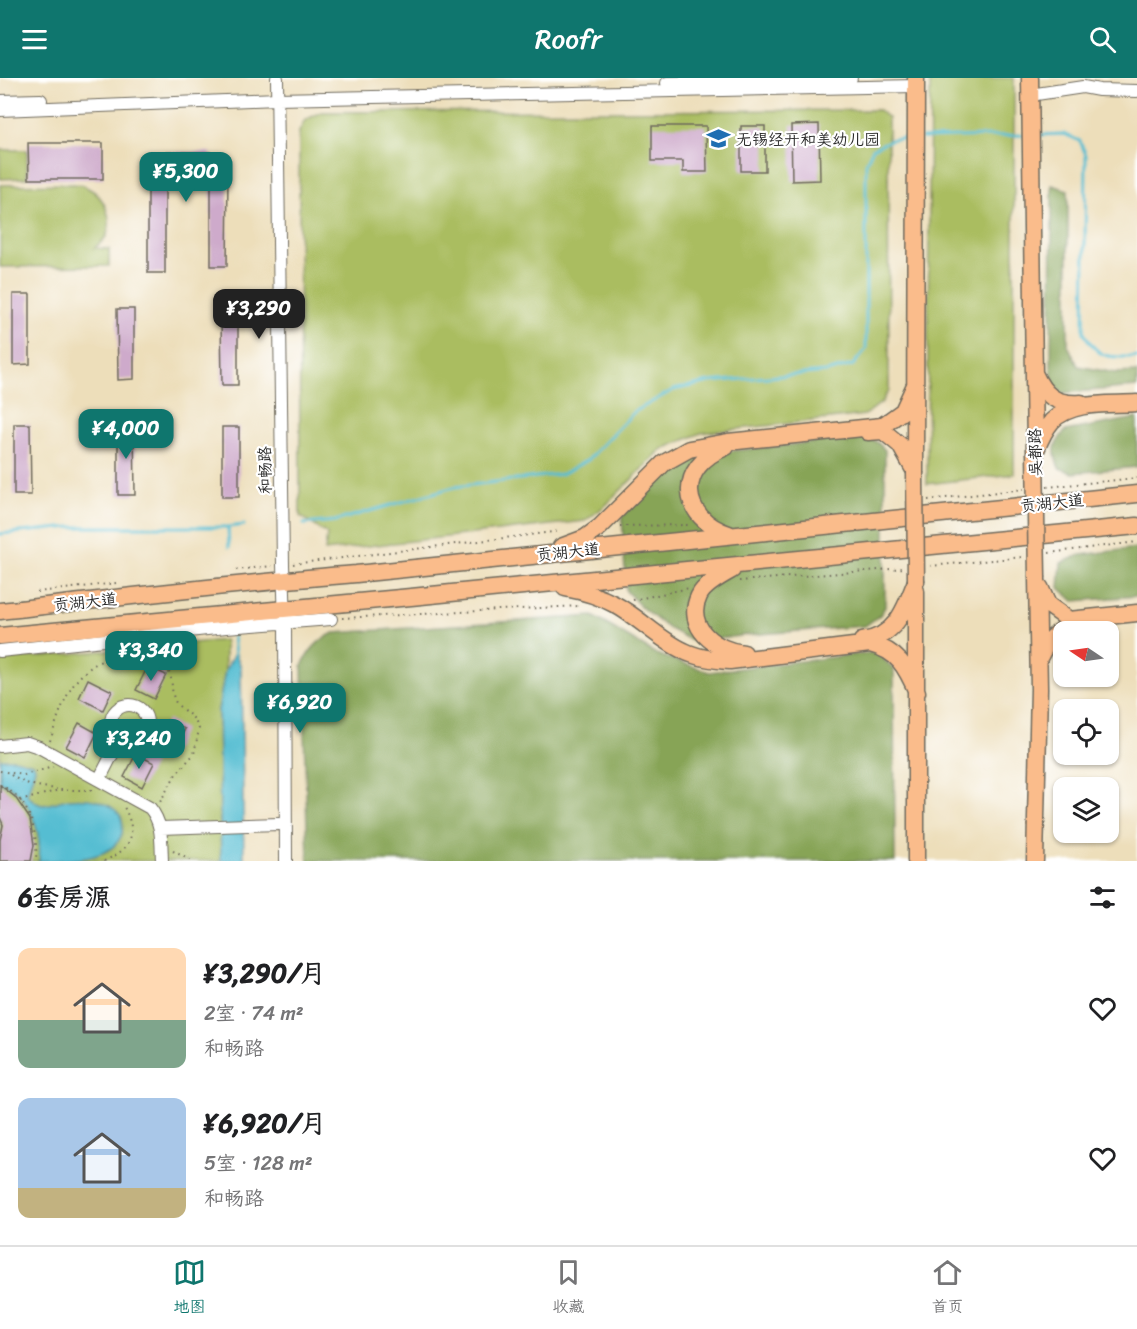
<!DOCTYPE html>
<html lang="zh">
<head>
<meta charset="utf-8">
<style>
  :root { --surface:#fff; --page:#f2f2f2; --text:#202124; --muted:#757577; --line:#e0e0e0; --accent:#0f766e }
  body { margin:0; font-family:Sriracha,"LXGW WenKai TC",sans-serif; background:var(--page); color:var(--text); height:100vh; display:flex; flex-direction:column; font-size:22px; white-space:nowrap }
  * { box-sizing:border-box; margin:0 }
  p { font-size:20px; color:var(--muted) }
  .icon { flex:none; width:33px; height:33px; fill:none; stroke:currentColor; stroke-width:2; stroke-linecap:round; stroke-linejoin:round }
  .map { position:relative; height:783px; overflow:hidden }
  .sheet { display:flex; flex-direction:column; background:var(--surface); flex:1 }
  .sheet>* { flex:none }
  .needle { width:39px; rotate:283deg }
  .fabs { position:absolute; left:1053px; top:543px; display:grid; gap:12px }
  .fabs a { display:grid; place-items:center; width:66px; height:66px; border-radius:12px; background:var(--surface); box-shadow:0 2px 4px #0004; font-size:30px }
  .price { position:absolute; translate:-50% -51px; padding:0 14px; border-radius:12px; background:var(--accent); color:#fff; font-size:20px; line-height:39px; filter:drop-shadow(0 2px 3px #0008) }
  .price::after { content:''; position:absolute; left:50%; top:36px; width:18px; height:14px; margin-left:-9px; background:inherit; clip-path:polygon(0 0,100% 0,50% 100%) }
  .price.active { background:#222; color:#fff }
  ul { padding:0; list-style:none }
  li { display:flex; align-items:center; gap:18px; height:150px; padding:0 18px }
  li span { display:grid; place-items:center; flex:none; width:168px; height:120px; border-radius:12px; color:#555 }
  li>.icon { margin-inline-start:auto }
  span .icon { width:72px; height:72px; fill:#fffc; stroke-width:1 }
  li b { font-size:26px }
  h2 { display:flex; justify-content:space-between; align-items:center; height:72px; padding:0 18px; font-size:26px }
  header { display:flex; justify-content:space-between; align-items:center; height:78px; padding:0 18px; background:var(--accent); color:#fff; font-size:27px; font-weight:600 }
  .dock { display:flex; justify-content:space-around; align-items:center; height:84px; border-top:2px solid var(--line); background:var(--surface); font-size:16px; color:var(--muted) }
  .dock a { display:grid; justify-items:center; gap:3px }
  .dock .active { color:var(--accent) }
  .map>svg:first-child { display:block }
  .green { fill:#aabd61; stroke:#6a7446; stroke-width:1.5 }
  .forest { fill:#87a457; stroke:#596841; stroke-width:1.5 }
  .water { fill:#55bdd2; stroke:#40747e; stroke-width:1.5 }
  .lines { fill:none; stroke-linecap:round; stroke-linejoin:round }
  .stream { stroke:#55bdd2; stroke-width:3 }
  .building { fill:#ceaacb }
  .minor-casing { stroke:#6f6a5d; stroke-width:14 }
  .major-casing { stroke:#6f6a5d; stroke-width:19 }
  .path { stroke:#6f6a5d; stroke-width:2; stroke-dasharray:1.5 4.5; stroke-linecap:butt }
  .minor { stroke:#fff; stroke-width:12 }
  .major { stroke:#fabc8b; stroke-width:16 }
  .major-bridge-casing { stroke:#6f6a5d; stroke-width:19; stroke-linecap:butt }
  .major-bridge { stroke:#fabc8b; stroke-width:16 }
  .labels { text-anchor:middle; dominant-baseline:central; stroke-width:4.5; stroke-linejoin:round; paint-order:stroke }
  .poi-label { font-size:16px; fill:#2b2b2b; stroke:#fff; text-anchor:start }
  .street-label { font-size:16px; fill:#2b2b2b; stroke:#fff }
</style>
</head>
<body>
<header><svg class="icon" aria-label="menu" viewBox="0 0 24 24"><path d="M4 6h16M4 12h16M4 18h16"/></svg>Roofr<svg class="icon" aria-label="search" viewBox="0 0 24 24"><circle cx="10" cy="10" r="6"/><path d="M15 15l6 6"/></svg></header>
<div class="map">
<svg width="1137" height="783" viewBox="0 0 1137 783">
  <rect width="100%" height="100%" fill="#fff"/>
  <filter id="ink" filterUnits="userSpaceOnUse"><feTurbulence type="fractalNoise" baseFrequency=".0167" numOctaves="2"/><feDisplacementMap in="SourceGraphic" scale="12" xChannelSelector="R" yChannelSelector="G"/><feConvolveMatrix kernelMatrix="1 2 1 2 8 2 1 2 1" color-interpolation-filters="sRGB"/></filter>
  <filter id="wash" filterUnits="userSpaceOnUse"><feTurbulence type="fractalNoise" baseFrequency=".008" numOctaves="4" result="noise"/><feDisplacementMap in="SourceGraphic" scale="24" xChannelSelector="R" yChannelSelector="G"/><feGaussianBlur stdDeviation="1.35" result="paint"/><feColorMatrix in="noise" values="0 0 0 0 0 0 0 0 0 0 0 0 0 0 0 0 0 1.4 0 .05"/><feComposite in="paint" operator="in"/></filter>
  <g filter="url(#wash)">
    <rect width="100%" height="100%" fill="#eddeba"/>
    <path class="green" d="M930,0H1014V396L927,406Z
      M879,32L888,40L889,312L882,324L865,337L701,355L661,372L606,427L585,443L325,473L327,456L300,438L299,54L305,42L322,34Z
      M0,72H27V100L0,101Z
      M74,106C79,107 84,107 88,110C105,118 115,143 105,160C102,164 98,167 94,170L109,171V188L0,189V107Z
      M225,562V593L218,632L221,783H0V582Z"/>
    <path class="forest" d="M1052,107L1068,112V267L1078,288L1116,295L1137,294V309L1062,315L1054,307L1051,289Z
      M1137,340V389L1073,395L1059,390C1052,371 1053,368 1065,353Z
      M864,359L877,364L885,372V529L880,537L865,548L747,557L694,564L668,550L641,529L626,513L622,438L666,392L692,377Z
      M1137,470V518L1074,523L1059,510L1061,485L1080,477Z
      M593,538L656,576L709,594L876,574L894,591L895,783H308L302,588C309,572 318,562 334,555Z"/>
    <path class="water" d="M235,574L241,589L244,783H221L218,632L225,593Z
      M0,681H15L34,686L35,690L27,717C32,721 36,726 42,727C51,727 60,722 69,721C86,719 109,722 120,737C123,742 123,749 122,755C115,783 66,783 39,783C42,755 30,714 0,704Z"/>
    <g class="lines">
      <path class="stream" d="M1036,57L1064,56L1080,63L1086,77L1084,255C1099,282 1108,279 1137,279
        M922,60L1026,57
        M304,446L335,443L454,409L562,396L588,382L634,334L673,312L709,304L826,294L853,287L866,271V85L873,70L893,61L909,60
        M228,449L229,469
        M0,456L72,449H228L244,447
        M233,557L235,577"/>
    </g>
    <g id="blocks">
      <path class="building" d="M819,46L820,102L792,103L791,47Z
        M652,48H706L707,94H683V83H652Z
        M741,48H765V93H741Z
        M28,65H103V101H29Z
        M167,74H210V81H223V97H228L227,188H211V100H165V195H148V81H167Z
        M13,216H30V286L13,287Z
        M117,231H134V301L118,302Z
        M221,237H238V307H222Z
        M14,346H30L31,417H14Z
        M118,347H134L135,417H118Z
        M222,349H239V419H222Z
        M148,588L166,597L154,621L136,612Z
        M88,601L112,613L103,632L79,620Z
        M167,642L185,651L173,675L155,666Z
        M79,645L97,655L85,679L66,669Z
        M136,676L154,685L142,709L124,699Z
        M0,707L15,719L30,741L34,767L31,783H0V762L3,747L0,739Z"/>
    </g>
  </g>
  <g filter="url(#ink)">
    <use href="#blocks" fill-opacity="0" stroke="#6f6a5d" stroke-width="1.5"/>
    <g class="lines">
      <defs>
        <path id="minor" d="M277,0L283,487L285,544L286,783
          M667,5L851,0
          M1030,17L1083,9L1099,12L1137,13
          M0,23L41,22
          M0,32L277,21L916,8
          M0,573L226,549L331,541
          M111 645a18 18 0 1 1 36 0a18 18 0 1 1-36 0Z
          M0,668L27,665L39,669L150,730C163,746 161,763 162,783
          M99,702L120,661
          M161,750L279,746"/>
        <path id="major" d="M1030,0L1035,374
          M1034,295C1044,317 1055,327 1081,325
          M868,354L883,353L900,367L913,390
          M726,369C675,389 680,440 729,456
          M1036,372C1040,362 1045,351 1052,343C1073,322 1110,327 1137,325
          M915,394L916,0
          M561,469L585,460L600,449L664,385L689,371L728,364L882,348L903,333L915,307
          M732,492C721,498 704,507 699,518C684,549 716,573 744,575
          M1040,509L1048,527L1069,542L1137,535
          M565,510C581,513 599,518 614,526C639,539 658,561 684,573C698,580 714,582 730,583L870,566C898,573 906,589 917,614
          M0,533C118,520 238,505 356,496L1137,416
          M0,558C379,521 758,488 1137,448
          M862,563C896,559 905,531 916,503
          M1039,580C1048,561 1061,547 1083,545
          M916,783V513
          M1035,783L1039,611L1037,500"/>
      </defs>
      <use href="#minor" class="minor-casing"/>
      <use href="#major" class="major-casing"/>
      <path class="path" d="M1047,409L1137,400
        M928,422L1024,411
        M620,448L690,447
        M1049,475L1137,464
        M293,486L561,453
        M930,488L1023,479
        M236,492L272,488
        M739,503L904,490
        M37,514L117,505
        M633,522L689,510
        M342,540L579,528
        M50,663C64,620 74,586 123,576C137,573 150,574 162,585C176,598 169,609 175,623C179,630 187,634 192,639C195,642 197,647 199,651L194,676L176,696L160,724
        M0,693L24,697L53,689
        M11,697C24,707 41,709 57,711
        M0,707C30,720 38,754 36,783
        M20,723L59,712H93
        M173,773L192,783
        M104,783C132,771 138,756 124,729"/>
      <use href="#minor" class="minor"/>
      <use href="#major" class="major"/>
      <defs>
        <path id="major-bridge" d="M1035,374L1037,500
          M915,394L916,503"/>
      </defs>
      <use href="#major-bridge" class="major-bridge-casing"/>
      <use href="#major-bridge" class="major-bridge"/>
    </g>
  </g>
  <defs>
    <symbol id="school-bare" viewBox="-9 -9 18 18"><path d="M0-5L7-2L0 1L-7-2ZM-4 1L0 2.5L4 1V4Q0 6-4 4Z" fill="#1f6fb2" stroke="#fff" stroke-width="2.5" paint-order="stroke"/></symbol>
  </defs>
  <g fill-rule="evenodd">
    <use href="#school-bare" x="702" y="44" width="33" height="33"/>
  </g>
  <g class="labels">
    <g class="poi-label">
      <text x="736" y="61">无锡经开和美幼儿园</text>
    </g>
    <g class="street-label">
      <text transform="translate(1035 374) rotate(-91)">吴都路</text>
      <text transform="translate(265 392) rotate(-91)">和畅路</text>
      <text transform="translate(1052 425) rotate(-6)">贡湖大道</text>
      <text transform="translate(568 474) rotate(-6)">贡湖大道</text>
      <text transform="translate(85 524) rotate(-6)">贡湖大道</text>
    </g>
  </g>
</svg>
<div class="fabs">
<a><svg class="needle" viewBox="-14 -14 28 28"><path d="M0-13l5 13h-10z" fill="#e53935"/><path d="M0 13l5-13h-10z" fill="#757577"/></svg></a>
<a><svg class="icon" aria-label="locate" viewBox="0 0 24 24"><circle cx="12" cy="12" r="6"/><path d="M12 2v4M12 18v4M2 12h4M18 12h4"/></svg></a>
<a><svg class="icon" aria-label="layers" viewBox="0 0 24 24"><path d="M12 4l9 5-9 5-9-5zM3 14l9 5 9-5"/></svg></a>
</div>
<b class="price" style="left:186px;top:125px">¥5,300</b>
<b class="price active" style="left:259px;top:262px">¥3,290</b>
<b class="price" style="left:126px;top:382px">¥4,000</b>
<b class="price" style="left:151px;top:604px">¥3,340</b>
<b class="price" style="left:300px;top:656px">¥6,920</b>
<b class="price" style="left:139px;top:692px">¥3,240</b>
</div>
<section class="sheet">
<h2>6套房源<svg class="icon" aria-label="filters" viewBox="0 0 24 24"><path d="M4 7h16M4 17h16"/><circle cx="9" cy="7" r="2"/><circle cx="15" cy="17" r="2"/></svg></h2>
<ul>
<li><span style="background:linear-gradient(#ffd9b3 60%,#7fa58c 0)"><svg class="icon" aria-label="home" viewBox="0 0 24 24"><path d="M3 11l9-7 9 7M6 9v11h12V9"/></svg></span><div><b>¥3,290/月</b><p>2室 · 74 m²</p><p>和畅路</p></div><svg class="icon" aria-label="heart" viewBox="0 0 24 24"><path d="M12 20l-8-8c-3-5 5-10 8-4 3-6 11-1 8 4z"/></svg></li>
<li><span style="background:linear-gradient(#a9c7e8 75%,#c2b280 0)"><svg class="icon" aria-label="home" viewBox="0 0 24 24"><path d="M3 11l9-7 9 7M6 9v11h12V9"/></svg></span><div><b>¥6,920/月</b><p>5室 · 128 m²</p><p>和畅路</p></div><svg class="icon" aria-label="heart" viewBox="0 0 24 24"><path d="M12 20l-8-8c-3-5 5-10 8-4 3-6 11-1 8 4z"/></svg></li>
</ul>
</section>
<nav class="dock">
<a class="active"><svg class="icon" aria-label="map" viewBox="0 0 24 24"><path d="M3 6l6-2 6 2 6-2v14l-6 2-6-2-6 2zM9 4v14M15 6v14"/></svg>地图</a>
<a><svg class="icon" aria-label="saved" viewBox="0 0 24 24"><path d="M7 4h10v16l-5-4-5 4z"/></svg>收藏</a>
<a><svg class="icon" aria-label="home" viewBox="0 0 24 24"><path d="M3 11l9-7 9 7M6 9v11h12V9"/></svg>首页</a>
</nav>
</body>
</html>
